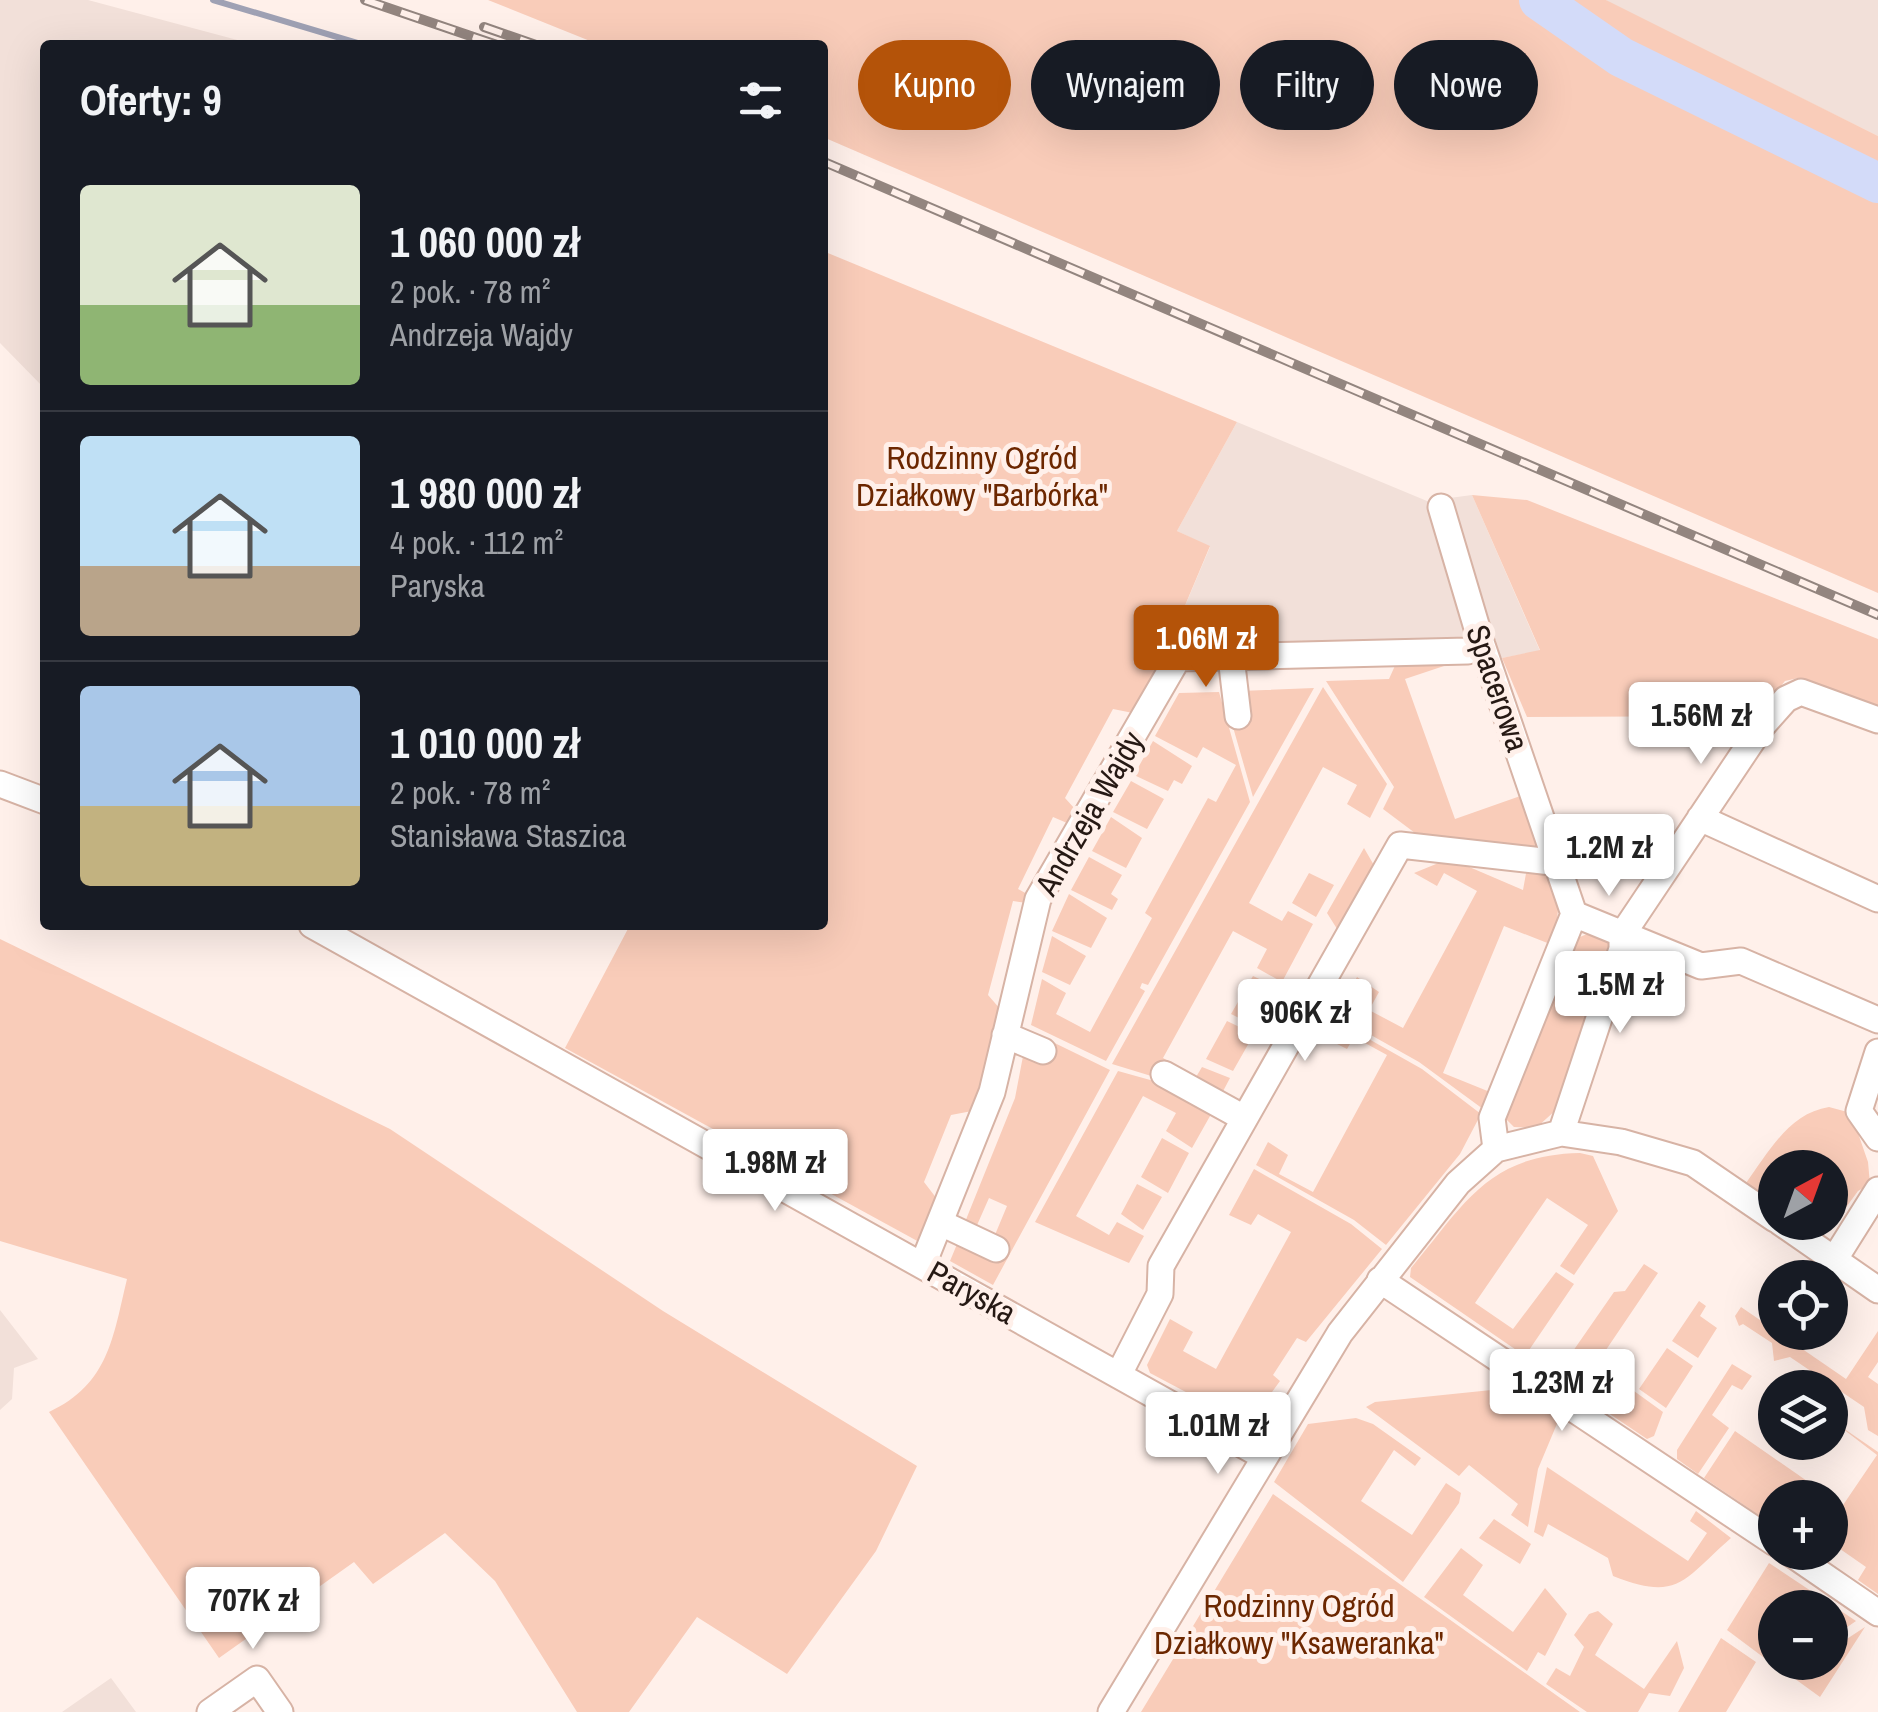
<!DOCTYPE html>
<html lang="pl">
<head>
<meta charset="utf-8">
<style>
  :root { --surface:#171b24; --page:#20242c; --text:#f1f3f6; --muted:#9ea1a6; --line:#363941; --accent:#b45309 }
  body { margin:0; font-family:"Archivo Narrow",sans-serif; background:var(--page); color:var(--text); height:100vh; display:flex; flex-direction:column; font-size:38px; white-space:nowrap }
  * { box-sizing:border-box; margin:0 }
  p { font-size:32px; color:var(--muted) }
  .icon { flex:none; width:55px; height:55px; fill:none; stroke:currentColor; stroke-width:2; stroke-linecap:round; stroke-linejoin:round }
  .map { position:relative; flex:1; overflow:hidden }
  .drawer { position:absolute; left:40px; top:40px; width:788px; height:890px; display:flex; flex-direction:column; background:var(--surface); border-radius:10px; box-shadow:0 10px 40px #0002 }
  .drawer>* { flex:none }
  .guide { position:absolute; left:858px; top:40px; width:870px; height:90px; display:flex; gap:20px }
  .needle { width:65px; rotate:41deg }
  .fabs { position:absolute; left:1758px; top:1150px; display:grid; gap:20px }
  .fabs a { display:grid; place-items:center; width:90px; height:90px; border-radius:50%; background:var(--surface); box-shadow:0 10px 40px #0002; font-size:50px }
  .price { position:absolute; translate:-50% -85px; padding:0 22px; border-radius:10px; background:#fff; color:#222; font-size:32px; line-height:65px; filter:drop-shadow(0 2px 5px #0008) }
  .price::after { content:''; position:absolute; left:50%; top:60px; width:30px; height:22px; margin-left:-15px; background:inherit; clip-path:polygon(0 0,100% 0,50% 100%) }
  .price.selected { background:var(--accent); color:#fff }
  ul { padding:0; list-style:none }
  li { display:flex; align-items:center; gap:30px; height:250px; padding:0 40px }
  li+li { border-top:2px solid var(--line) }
  li span { display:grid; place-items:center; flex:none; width:280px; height:200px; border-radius:10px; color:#555 }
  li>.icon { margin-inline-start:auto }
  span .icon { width:120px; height:120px; fill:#fffc; stroke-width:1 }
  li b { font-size:42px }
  h2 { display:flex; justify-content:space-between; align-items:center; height:120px; padding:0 40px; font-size:42px }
  .chip { padding:0 35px; border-radius:45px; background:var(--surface); box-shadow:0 10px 40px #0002; font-size:35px; line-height:90px }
  .chip.selected { background:var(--accent); color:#fff }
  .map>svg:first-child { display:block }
  .built { fill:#f2e0d9 }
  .green { fill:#f9ccb9 }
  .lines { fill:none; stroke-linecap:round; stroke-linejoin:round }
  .stream { stroke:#9fa1b4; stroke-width:6 }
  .river { stroke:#d3dbf9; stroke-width:40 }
  .minor-casing { stroke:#d7b3a5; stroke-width:29 }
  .minor { stroke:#fff; stroke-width:25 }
  .rail-casing { stroke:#93857f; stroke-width:10 }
  .rail { stroke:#fff0ea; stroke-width:6; stroke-dasharray:19; stroke-linecap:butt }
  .labels { text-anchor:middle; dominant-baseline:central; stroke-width:10; stroke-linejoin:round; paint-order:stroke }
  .park-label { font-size:32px; fill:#6c2700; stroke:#fff0ea }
  .street-label { font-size:32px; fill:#261914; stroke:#fff0ea }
</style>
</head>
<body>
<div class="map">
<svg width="1878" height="1712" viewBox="0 0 1878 1712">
  <rect width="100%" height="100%" fill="#fff0ea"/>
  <path class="built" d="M0,0H88L256,45H45L44,388L0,343Z
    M1606,0H1878V136L1613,5Z
    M1237,422L1427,501L1472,495L1540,651L1502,658L1466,625L1464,639L1168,646L1210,547L1177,531Z
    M0,1310L38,1359L14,1368L12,1399L0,1410Z
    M111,1678L136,1712H62Z"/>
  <path class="green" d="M488,0H1606L1878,136V593L823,137L822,45H600Z
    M823,251L1237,422L1177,531L1210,546L1168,646L1133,713L1113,709L1065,798L1075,809V815L1067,823L1053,817L1018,889L1029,895L1027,903L1013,901L988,995L1001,1010L972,1111L951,1115L924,1182L937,1199L921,1243L565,1048L630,925H822Z
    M1472,495L1527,500L1878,639V710L1798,678L1785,681L1756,716L1527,717L1502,658L1540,650Z
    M1398,659L1462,660L1405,679L1455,819L1526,794L1545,842L1532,855L1419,836L1383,809L1394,787L1326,681L1389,679Z
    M1323,687L1387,784L1370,818L1347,804L1357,785L1323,767L1249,903L1282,921L1288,911L1313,924L1282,982L1257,968L1267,949L1233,931L1163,1058L1196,1077L1202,1067L1230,1078L1220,1097L1112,1064Z
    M1314,688L1253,797L1225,699L1240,691Z
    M1219,692L1250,802L1148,985L1142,983L1140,988L1145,991L1106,1061L1031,1025L1042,979L1066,993L1056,1014L1090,1032L1152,918L1145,913L1208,798L1216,802L1236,765L1203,747L1197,758L1155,736L1179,693Z
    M1153,741L1192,766L1182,784L1174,780L1168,791L1134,775Z
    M1131,781L1164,799L1147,829L1113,812Z
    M1111,817L1142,838L1126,868L1092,851Z
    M1364,848L1375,867L1339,932L1327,913Z
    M1089,857L1122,875L1111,894L1118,899L1112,910L1071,890Z
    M1441,862L1467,866L1523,890L1527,868L1547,873L1559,897L1555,946L1504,926L1443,1073L1490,1092L1483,1109L1419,1062L1337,1016L1357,977L1379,992L1369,1010L1403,1028L1477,891L1444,873L1437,886L1414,873Z
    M1309,873L1334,885L1316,917L1292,903Z
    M1069,894L1107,918L1091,948L1052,931Z
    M1597,930L1610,937L1615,948L1557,1109L1536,1128L1514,1127L1504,1117L1575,939Z
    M1052,936L1086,956L1070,985L1042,972Z
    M0,939L390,1129L663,1311L917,1466L876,1551L787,1674L697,1617L629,1712H577L495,1581L445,1533L373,1584L354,1562L219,1658L49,1412C109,1384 113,1337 127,1279L0,1241Z
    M1253,976L1278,988L1257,1027L1231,1014Z
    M1335,1020L1422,1069L1481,1114L1460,1154L1386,1245L1354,1220L1256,1165L1268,1142L1288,1155L1279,1174L1313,1192L1387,1055L1354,1037L1347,1049L1325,1038Z
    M1227,1021L1254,1034L1233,1071L1206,1059Z
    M1028,1030L1110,1070L993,1285L950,1261L960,1237L992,1242L1007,1206L989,1198L974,1232L963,1227L1015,1098Z
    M1118,1071L1161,1083L1214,1109L1192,1148L1166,1131L1176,1113L1143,1096L1076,1216L1109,1235L1117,1222L1144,1236L1129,1263L1035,1222Z
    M1829,1107L1851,1113L1868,1162L1870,1184L1858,1191L1831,1228L1823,1230L1806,1223L1830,1222V1168H1775V1202L1746,1183C1768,1153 1789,1113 1829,1107Z
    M1162,1138L1189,1153L1168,1193L1141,1177Z
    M1580,1153L1593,1156L1618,1211L1574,1275L1560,1266L1588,1225L1547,1198L1475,1303L1513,1329L1556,1272L1574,1284L1525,1356L1410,1277L1411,1268C1465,1203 1488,1155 1580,1153Z
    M1254,1169L1351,1224L1382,1249L1306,1342L1297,1338L1273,1375L1280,1381L1248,1425L1150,1373L1147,1365L1170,1319L1193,1332L1183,1351L1216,1369L1291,1232L1258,1214L1251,1225L1229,1215Z
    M1137,1184L1162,1197L1143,1230L1121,1214Z
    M1644,1264L1658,1273L1587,1378L1625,1404L1634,1391L1663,1412L1654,1436L1647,1439L1555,1377L1614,1292L1625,1291Z
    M1699,1301L1706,1306L1700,1316L1717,1328L1698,1358L1672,1341Z
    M1741,1307L1846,1379L1878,1331V1362L1868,1377L1878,1384V1436L1868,1430L1864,1407L1790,1357L1774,1361L1772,1343L1743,1324L1739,1326L1735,1316Z
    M1667,1348L1693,1366L1666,1408L1639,1389Z
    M1732,1364L1752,1376L1742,1390L1732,1385L1712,1415L1729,1428L1698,1474L1677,1459V1450Z
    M1511,1388L1559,1419L1538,1469L1528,1527L1511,1515L1518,1504L1469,1465L1459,1476L1366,1407L1375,1402Z
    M1356,1418L1373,1424L1421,1458L1415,1466L1394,1450L1361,1501L1412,1535L1446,1483L1461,1493L1459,1503L1403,1582L1274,1482L1308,1424Z
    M1830,1419L1878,1452V1594L1858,1580L1866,1567L1830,1542V1511H1839L1877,1455Z
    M1735,1431L1830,1497L1775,1498V1526L1704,1478Z
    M1547,1467L1688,1561L1707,1533L1690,1521L1696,1511L1731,1538C1683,1580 1679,1602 1613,1576L1608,1558L1548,1524L1543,1537L1534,1532Z
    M1273,1494L1580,1712H1141Z
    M1494,1519L1531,1544L1520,1564L1479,1538Z
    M1461,1548L1483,1565L1463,1595L1513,1632L1545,1588L1567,1614L1545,1656L1538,1652L1527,1671L1424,1597Z
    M1769,1563L1856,1621L1830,1639V1608H1775V1662L1797,1663L1783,1672L1727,1630Z
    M1598,1611L1613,1624L1595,1655L1644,1689L1677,1641L1684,1668L1670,1696L1649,1693L1638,1712H1587L1546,1684L1556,1668L1570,1676L1584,1647L1574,1635L1589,1614Z
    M1865,1627L1820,1697L1791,1676L1812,1663L1830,1662V1650Z
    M1721,1638L1756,1662L1726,1712H1678Z"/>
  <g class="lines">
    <path class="stream" d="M213,0L364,45"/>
    <path class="river" d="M1539,0L1621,57L1878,183"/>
    <defs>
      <path id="minor" d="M1441,507L1482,645L1574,914L1492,1118L1496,1149
        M1231,657L1238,716
        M0,784L45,801
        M1700,818L1878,899
        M1574,914L1701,966L1741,961L1878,1020
        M312,925L1263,1456
        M1005,1035L1043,1051
        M1878,1052L1859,1111L1878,1138
        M1164,1074L1242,1117
        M1561,1133L1622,949V935L1762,726L1786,699L1801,692L1878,720
        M1780,1222L1878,1290
        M941,1223L996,1249
        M1834,1260L1878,1190
        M923,1264L992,1092L1038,899L1178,658L1468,651L1482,645
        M1380,1280L1775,1543
        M1119,1374L1160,1294L1161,1266L1400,845L1560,863
        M1789,1552L1878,1613
        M210,1712L257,1679L280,1712
        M1111,1712L1340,1333L1458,1183L1496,1149L1561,1133L1621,1142L1693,1163L1775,1219"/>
    </defs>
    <use href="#minor" class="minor-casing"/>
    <use href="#minor" class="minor"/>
    <defs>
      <path id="rail" d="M365,0L497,45
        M484,27L536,45
        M822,161L1878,615"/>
    </defs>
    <use href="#rail" class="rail-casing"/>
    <use href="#rail" class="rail"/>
  </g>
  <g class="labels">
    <g class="park-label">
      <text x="982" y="457">Rodzinny Ogród<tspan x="982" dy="37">Działkowy "Barbórka"</tspan></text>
      <text x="1299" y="1605">Rodzinny Ogród<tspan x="1299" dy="37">Działkowy "Ksaweranka"</tspan></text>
    </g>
    <g class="street-label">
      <text transform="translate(1498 688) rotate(71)">Spacerowa</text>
      <text transform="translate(1089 813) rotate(-60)">Andrzeja Wajdy</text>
      <text transform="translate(972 1292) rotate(29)">Paryska</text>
    </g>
  </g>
</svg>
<div class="fabs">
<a><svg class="needle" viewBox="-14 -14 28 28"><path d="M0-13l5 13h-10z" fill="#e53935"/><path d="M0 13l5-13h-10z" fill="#9ea1a6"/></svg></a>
<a><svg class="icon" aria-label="locate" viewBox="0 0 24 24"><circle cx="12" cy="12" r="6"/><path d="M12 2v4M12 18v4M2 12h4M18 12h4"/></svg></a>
<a><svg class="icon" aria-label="layers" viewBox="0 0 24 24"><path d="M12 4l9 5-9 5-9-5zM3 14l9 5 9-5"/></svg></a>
<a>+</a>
<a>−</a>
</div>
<b class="price selected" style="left:1206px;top:690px">1.06M zł</b>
<b class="price" style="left:1701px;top:767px">1.56M zł</b>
<b class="price" style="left:1609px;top:899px">1.2M zł</b>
<b class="price" style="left:1620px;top:1036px">1.5M zł</b>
<b class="price" style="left:1305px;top:1064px">906K zł</b>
<b class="price" style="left:775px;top:1214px">1.98M zł</b>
<b class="price" style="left:1562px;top:1434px">1.23M zł</b>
<b class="price" style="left:1218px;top:1477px">1.01M zł</b>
<b class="price" style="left:253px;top:1652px">707K zł</b>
<div class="guide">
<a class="chip selected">Kupno</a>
<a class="chip">Wynajem</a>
<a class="chip">Filtry</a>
<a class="chip">Nowe</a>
</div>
<section class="drawer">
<h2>Oferty: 9<svg class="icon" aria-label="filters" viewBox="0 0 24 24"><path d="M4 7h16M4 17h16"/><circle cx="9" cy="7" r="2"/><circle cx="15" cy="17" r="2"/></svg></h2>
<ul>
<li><span style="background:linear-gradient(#dfe7d0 60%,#8fb573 0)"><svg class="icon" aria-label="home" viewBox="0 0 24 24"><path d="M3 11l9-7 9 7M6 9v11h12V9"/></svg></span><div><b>1 060 000 zł</b><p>2 pok. · 78 m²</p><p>Andrzeja Wajdy</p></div></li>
<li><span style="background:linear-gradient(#bfe0f5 65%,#b9a48a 0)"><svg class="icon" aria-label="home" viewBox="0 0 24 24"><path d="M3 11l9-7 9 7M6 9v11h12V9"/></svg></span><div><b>1 980 000 zł</b><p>4 pok. · 112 m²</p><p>Paryska</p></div></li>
<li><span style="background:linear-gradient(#a9c7e8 60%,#c2b280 0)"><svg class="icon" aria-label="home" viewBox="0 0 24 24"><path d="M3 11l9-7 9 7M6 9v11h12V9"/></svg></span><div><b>1 010 000 zł</b><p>2 pok. · 78 m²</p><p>Stanisława Staszica</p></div></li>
</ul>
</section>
</div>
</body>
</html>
